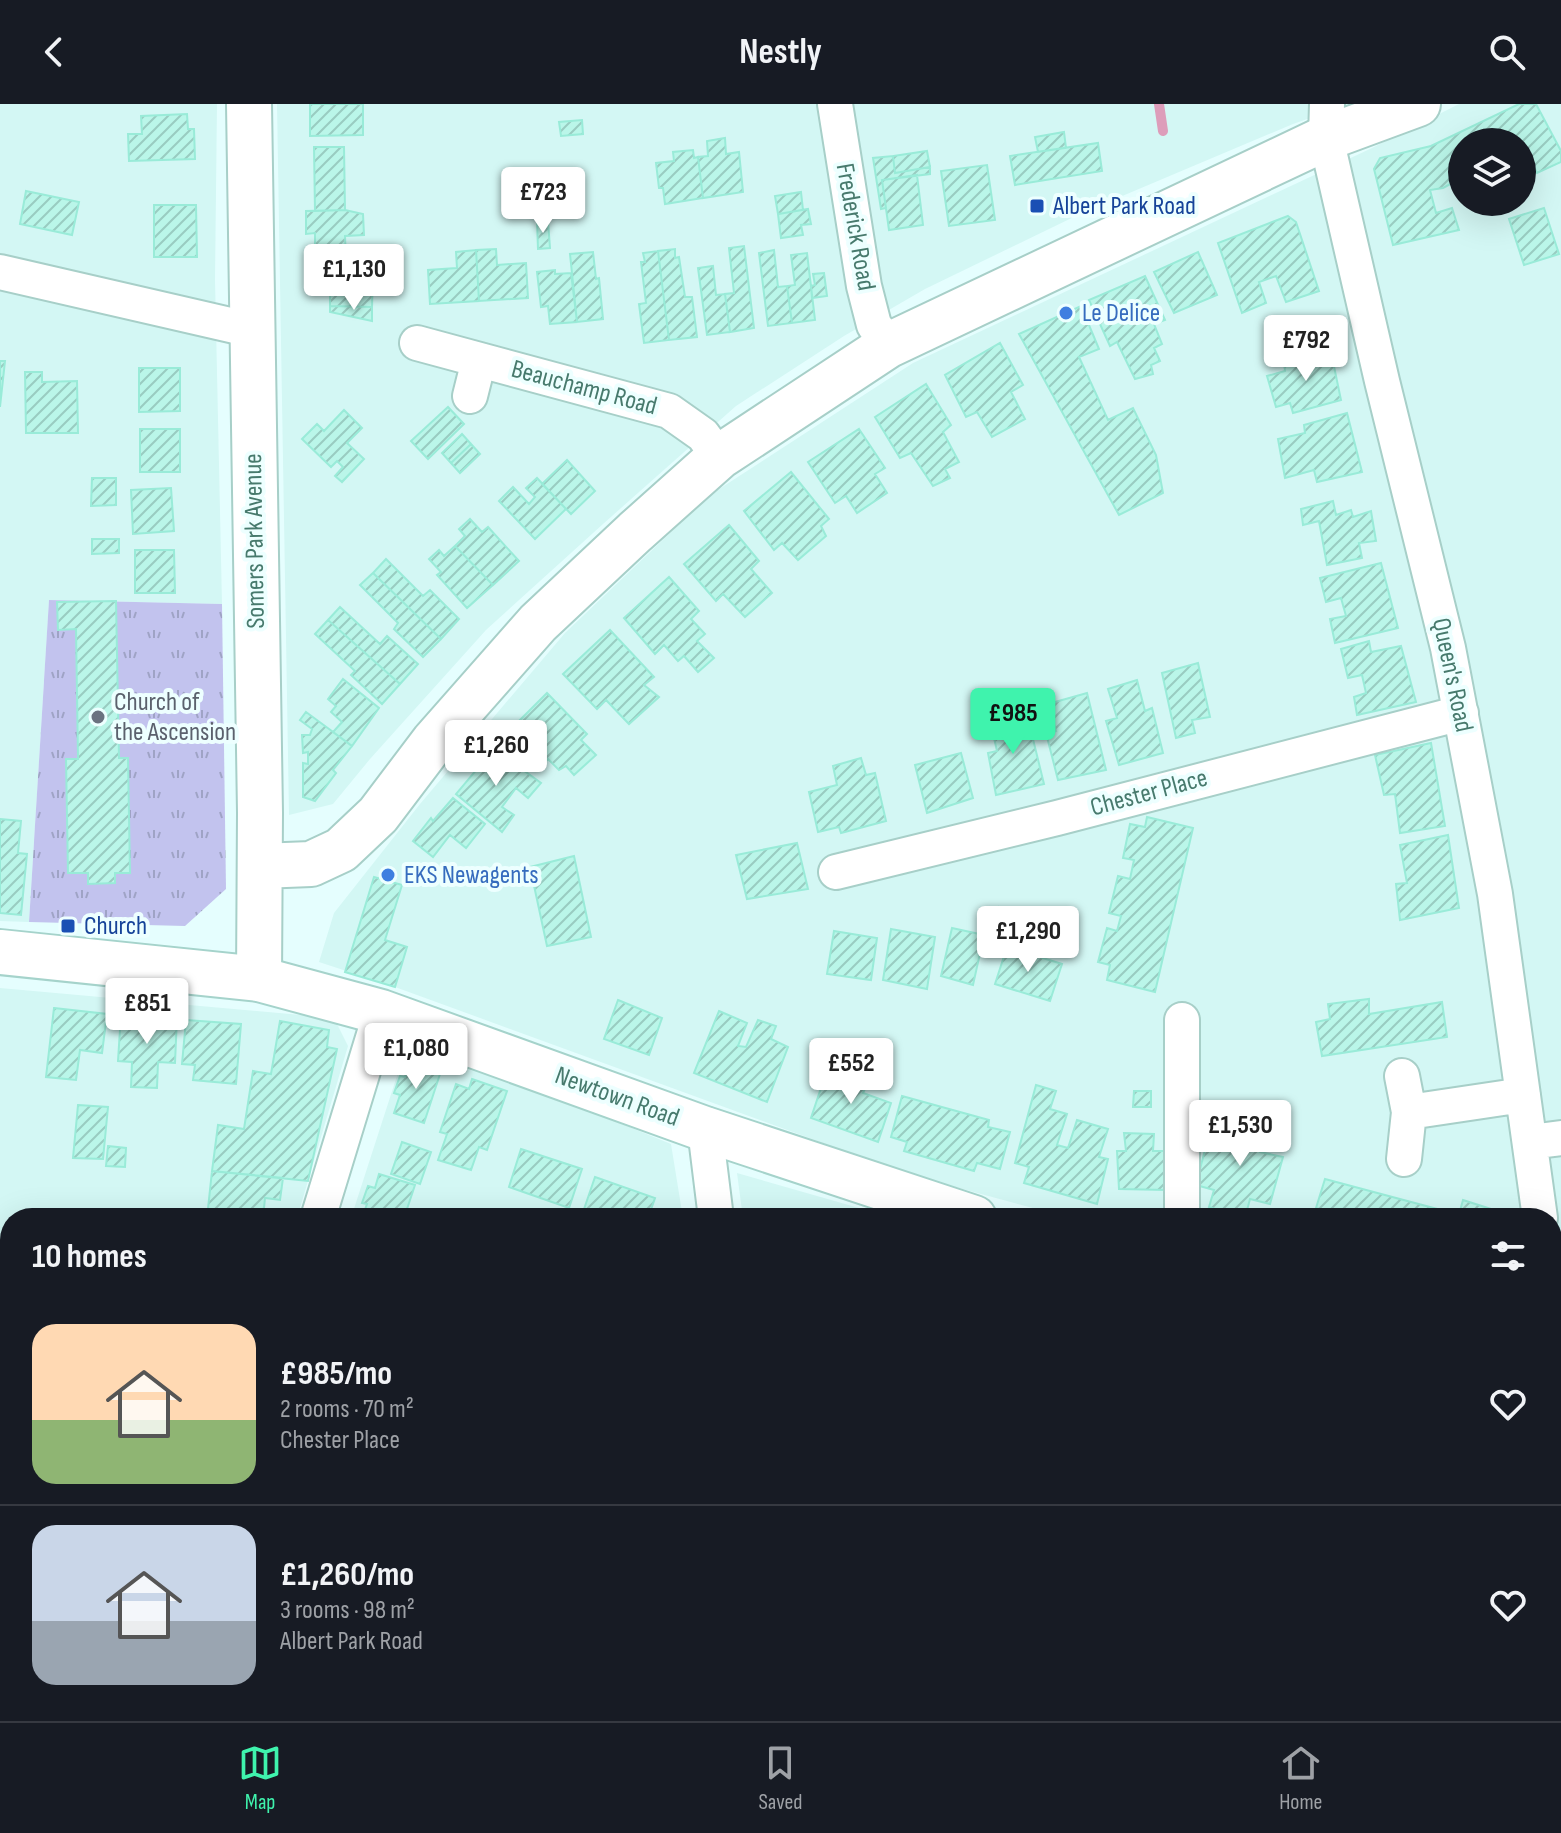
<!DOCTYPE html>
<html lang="en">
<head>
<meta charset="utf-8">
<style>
  :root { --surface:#171b24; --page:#242831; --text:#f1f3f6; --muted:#9ea1a6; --line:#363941; --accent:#3ff3ad }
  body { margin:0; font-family:"Sofia Sans Condensed",sans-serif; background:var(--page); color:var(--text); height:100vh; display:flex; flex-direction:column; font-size:30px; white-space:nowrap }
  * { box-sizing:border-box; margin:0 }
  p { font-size:26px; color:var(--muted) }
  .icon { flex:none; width:44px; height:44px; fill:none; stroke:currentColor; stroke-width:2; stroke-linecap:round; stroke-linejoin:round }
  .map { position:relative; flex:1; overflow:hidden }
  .sheet { position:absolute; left:0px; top:1104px; width:1562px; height:514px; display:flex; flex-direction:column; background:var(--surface); border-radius:32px 32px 0 0; box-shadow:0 8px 32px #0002 }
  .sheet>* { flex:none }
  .tools { position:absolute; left:1448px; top:24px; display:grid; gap:16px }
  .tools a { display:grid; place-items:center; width:88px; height:88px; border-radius:50%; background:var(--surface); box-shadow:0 8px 32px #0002; font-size:40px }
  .price { position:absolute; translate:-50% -68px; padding:0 18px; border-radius:8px; background:#fff; color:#222; font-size:26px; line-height:52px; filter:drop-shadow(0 2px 4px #0008) }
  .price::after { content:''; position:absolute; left:50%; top:48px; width:24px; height:18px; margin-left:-12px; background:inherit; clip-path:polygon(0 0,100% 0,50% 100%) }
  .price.current { background:var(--accent); color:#111 }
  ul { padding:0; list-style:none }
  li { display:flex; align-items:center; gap:24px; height:200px; padding:0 32px }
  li+li { border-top:2px solid var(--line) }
  li span { display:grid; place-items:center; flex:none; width:224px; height:160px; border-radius:24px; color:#555 }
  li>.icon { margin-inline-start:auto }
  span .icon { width:96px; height:96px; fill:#fffc; stroke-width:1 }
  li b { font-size:34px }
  h2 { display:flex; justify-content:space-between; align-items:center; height:96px; padding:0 32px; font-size:34px }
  header { display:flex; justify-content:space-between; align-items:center; height:104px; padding:0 32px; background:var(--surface); font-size:36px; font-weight:700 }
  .tabs { display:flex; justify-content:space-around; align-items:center; height:112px; border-top:2px solid var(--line); background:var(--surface); font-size:22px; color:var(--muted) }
  .tabs a { display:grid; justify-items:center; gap:4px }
  .tabs .current { color:var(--accent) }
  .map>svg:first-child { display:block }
  .residential { fill:#d3f7f4; fill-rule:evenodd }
  .grass { fill:url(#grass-tufts) }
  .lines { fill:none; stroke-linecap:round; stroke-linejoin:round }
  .stream { stroke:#dd9dba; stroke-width:10 }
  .building { fill:url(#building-hatch); stroke:#99ebd8; stroke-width:2 }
  .service-casing { stroke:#a7cfc8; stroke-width:22 }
  .minor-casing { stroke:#a7cfc8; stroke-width:38 }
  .tertiary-casing { stroke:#a7cfc8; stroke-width:48 }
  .secondary-casing { stroke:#a5d3cb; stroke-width:48 }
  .service { stroke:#fff; stroke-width:18 }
  .minor { stroke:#fff; stroke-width:34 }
  .tertiary { stroke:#fff; stroke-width:44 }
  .secondary { stroke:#fff; stroke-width:44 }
  .transit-dot { fill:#1a4fb4; stroke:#edffff; stroke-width:3 }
  .shop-dot { fill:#3f7fe0; stroke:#edffff; stroke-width:3 }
  .worship-dot { fill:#6b7280; stroke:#edffff; stroke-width:3 }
  .labels { text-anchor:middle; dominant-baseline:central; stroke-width:8; stroke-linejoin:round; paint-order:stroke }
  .transit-label { font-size:26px; fill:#164399; stroke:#edffff; text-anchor:start }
  .street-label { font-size:26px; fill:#477a6d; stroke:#edffff }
  .shop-label { font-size:26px; fill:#366cbe; stroke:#edffff; text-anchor:start }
  .worship-label { font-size:26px; fill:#5b616d; stroke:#edffff; text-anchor:start }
</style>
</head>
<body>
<header><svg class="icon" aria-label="back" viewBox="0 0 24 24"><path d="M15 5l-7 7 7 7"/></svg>Nestly<svg class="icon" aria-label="search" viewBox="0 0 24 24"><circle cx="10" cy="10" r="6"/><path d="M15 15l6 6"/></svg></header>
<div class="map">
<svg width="1561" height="1617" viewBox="0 0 1561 1617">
  <defs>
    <pattern id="grass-tufts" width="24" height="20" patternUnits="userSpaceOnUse" patternTransform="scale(2)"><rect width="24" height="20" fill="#c2c3ee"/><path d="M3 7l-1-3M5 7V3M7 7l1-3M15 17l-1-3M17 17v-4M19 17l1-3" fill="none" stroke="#9fa3c5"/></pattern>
    <pattern id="building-hatch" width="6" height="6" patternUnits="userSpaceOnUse" patternTransform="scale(2)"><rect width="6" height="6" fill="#baf6e9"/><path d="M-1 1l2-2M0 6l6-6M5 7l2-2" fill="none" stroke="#99ccc1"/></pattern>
  </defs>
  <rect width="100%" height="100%" fill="#e5fefe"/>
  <path class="residential" d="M0,0H217L215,176L222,500L49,496L29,818L0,817Z
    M277,0H1350L1293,20L1082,109L925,185L844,232L736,302L603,420L486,526L370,655L333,700L289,711Z
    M1459,0H1561V1246L1552,1243V1114H1070L911,1071L395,883L319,858L334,809L420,700L565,529L710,391L913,259L1372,44ZM1462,38H1522V98H1462Z
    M0,884L334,914L348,942L297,1114H10V1608H1530L1529,1617H0Z
    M406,944L536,985L671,1040L683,1114H351Z
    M737,1069L894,1114H743Z"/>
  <path class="grass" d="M49,496L222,500L226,785L185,822L29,818Z"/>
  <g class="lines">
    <path class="stream" d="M1159,0L1163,27"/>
  </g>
  <path class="building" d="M310,0H363V31L310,32Z
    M1519,0H1536L1561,47V58L1537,69L1525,44L1522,45V38H1462V74L1443,84L1430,86L1436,109L1452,104L1459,126L1393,141L1374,65L1380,54L1431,42Z
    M187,10L188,25H194L195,55L129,57L128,30H142L141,12Z
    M582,16L583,30L561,32L559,18Z
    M1064,28L1066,44L1038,48L1035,33Z
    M725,34L726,50L739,48L743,88L703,94L698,53L708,52L707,37Z
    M1098,39L1102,67L1015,81L1010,52Z
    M314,43H344L345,106L315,107Z
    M693,46L694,54L698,53L703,94L665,100L663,84H659L656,59L674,57L673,48Z
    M927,47L930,63L895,69L893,52Z
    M893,52L895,69L930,63V70L882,76L886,104L881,105L873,54Z
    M987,61L995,116L949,122L941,67Z
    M917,71L923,121L889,126L882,76Z
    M26,87L79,98L72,131L20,120Z
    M801,88L803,106L778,110L775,92Z
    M154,101H196L197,153H154Z
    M1544,104L1559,150L1524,161L1509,115Z
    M808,105L811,120L801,121L803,131L781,134L778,110Z
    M345,106L363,110L364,131L345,132L346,156H315V129L306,130V107Z
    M1288,112L1296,118L1319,187L1286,198L1276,172L1259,178L1266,199L1242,209L1218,139Z
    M537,117H548L550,144L538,145Z
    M744,142L754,224L730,228L725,190L734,189L729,144Z
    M496,145L497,161L526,159L528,194L479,197L476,146Z
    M675,145V154L679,153L685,193H692L697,233L669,236L658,147Z
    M476,146L479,197L430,200L428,166L457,164L456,148Z
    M774,146L778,183L787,182L792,219L768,222L759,149Z
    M658,147L669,236L644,239L639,200L646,199L641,158H645L643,149Z
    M593,148L596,175L599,174L603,215L577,218L570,150Z
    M1198,148L1217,191L1174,209L1154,168Z
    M807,149L815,216L792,219L787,182L795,181L791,151Z
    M713,162L716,191L725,190L730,228L707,231L698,164Z
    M555,166V170L571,169L577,218L550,220L548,202L541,203L537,168Z
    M308,167L373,168L372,203L330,202V182H308Z
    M824,169L827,192L812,194L811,182L815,181L813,170Z
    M1145,172L1165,216L1154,220L1162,240L1154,244L1160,257L1151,261L1153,270L1135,275L1117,238L1110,242L1089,196Z
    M330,202L372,203V217L330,208Z
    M1081,202L1099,245L1079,253L1108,316L1133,304L1156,351L1163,389L1119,411L1019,230Z
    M1315,214L1321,234L1290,241L1285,221Z
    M1000,239L1023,281L1011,288L1025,315L992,333L977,308L966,313L945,271Z
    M1331,248L1341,296L1293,309L1290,299L1276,303L1267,272L1285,267L1284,259Z
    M0,257H5L0,303Z
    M139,264H180V307L139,308Z
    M25,268H42V278L77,277L78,329H26Z
    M926,280L951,321L943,328L959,358L945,365L950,374L933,382L911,349L900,354L875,313Z
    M448,303L464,320L428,355L411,337Z
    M344,306L362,324L347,339L364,355L342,378L335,372L343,363L337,357L331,363L302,335L317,320L324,327Z
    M1347,309L1362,368L1317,378L1314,366L1285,374L1278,335L1305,329L1304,321Z
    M140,325H180V368H140Z
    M859,325L885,364L875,370L887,389L857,409L846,392L835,399L808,358Z
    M462,330L471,340L451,359L442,349Z
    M471,340L480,350L460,369L451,359Z
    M567,356L595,387L571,410L542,380Z
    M791,368L829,415L821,422L826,432L798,456L782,439L774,446L744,407Z
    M92,374H116V401L91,402Z
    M537,374L566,405L535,435L499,397L513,383L529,400L535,393L526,384Z
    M171,384L174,427L133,430L131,386Z
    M1333,397L1336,411L1351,406L1353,413L1371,407L1376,437L1359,439L1362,454L1327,461L1319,417L1303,421L1301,405Z
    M470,415L482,428L488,423L519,457L493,481L455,442L465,432L459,425Z
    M729,421L759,457L751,465L772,489L745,513L723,490L716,497L684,460Z
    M92,435H119V449L92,450Z
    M455,442L493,481L467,504L437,471L441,468L429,455L439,446L444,452Z
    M135,446H174L175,489H135Z
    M386,455L423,492L430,486L459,515L441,535L373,469Z
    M1381,459L1398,524L1335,539L1330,515L1346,512L1341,494L1326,498L1320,474Z
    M373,469L441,535L423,553L394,525L398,519L360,481Z
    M669,473L699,507L691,515L705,530L697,537L714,554L698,568L684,552L678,557L664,541L655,550L624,514Z
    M116,497L119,654H128L130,769H115V779L88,780V769H68L66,655H78L76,525L58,526L57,498Z
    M340,503L380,540L387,532L418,560L400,580L328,516Z
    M328,516L400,580L382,600L351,571L355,567L315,530Z
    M610,526L654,573L644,581L659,593L629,620L606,596L597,605L563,570Z
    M1369,537L1371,548L1401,542L1416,598L1357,611L1354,593L1366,589L1362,571L1348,574L1341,545Z
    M1198,559L1210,613L1192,616L1195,629L1176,634L1162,569Z
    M343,575L379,604L352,642L333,628L342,618L331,608L336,602L328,595Z
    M1137,576L1145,607L1152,604L1163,649L1119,661L1106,617L1117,614L1108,585Z
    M547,589L587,630L581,636L596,651L574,671L566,662L559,666L548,655L541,662L507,629Z
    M1087,589L1106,666L1058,676L1046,629L1056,627L1048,600Z
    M1015,606L1021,635L1032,631L1044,680L996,691L988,649L997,647L989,612Z
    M306,608L352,642L333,666L336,669L315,697L303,693V659L308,660V648L303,649L302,631H310L312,625L300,616Z
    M1431,639L1445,722L1400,729L1395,690L1384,691L1375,651Z
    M494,645L541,679L528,694L516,684L502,703L514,711L502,728L456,690Z
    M961,649L973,694L927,709L915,661Z
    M861,654L866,671L875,669L886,717L841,729L839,723L818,728L809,688L837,681L833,662Z
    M453,694L485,720L466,744L450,731L433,753L413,737L431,714L433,717Z
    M1147,713L1193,724L1155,888L1107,876L1110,861L1098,858L1107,824L1117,827L1121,812L1109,809L1118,772L1130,775L1134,756L1123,754L1130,720L1145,723Z
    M0,715L21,717L18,749L27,750L21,811L0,809Z
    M1448,731L1459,804L1400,816L1396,780L1407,779L1400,741Z
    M797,739L808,785L747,795L736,751Z
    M574,752L591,833L547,842L530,763Z
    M374,773L402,781L385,836L407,843L395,883L345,868Z
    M999,803L1027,811L1021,833L993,825Z
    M952,824L984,831L973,881L941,872Z
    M891,825L935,833L927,885L883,876Z
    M834,827L877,834L871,876L827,870Z
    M1007,843L1062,860L1050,897L995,880Z
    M1369,895V910L1442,898L1447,933L1322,952L1316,918L1330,915L1328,900Z
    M618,896L662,914L649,951L604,935Z
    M54,904L107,910L102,949L80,946L76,976L46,973Z
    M719,907L747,919L738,942L746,943L758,916L776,922L771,935L788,943L767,998L694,969Z
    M121,910L177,913L175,959L158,958L157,984L131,983L132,958L118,957Z
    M186,916L241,920L236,980L193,976L195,961L182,960Z
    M280,917L329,926L327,943L337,945L308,1077L212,1067L218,1021L244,1025L253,967L271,970Z
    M410,957L441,967L424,1019L394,1009L400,991L394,989L400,972L405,973Z
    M841,964L870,974L863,989L891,999L878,1038L811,1014L824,975L836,979Z
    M472,975L507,987L487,1046L479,1043L471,1066L438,1056L447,1030L440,1028L456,980L469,985Z
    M1036,981L1056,987L1050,1005L1067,1010L1057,1041L1068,1044L1077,1016L1108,1025L1099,1053L1108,1055L1097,1100L1024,1079L1029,1063L1015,1059Z
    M1134,987H1151V1003H1133Z
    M902,992L989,1016L988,1023L1010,1028L1000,1065L977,1059L974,1067L904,1047L907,1038L891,1033Z
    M78,1001L108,1003L103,1055L73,1054Z
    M1238,1009L1270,1018L1260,1048L1283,1053L1270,1100L1250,1095L1245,1114L1209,1103L1214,1086L1196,1081L1208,1034L1229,1040Z
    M1124,1029L1154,1030L1153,1047H1168L1167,1086L1119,1085L1117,1047H1126Z
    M402,1038L431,1048L420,1080L391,1070Z
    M108,1042L126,1044L125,1063L106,1062Z
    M521,1045L582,1065L569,1104L509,1083Z
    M212,1067L283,1074L280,1096L265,1094L263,1114H207Z
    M379,1070L415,1081L404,1114H362L367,1100L362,1099L368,1082L375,1084Z
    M595,1073L655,1094L648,1114H591L582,1111Z
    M1325,1075L1441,1106L1438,1114H1328L1330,1108L1316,1104Z
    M1463,1096L1494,1106L1492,1114H1458Z
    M0,1371L10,1380V1407L0,1398Z
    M10,1423V1513L0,1524V1434Z
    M22,1608H38L47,1617H13Z
    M66,1608H96L93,1610L99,1617H74Z
    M108,1608H134L124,1617H115Z
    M464,1608H513L514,1617H464Z
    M669,1608H714L715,1617H671Z
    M836,1608H905L906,1617H837Z
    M1166,1608H1206L1204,1617H1164Z
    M1232,1608H1272L1270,1617Z
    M1461,1608H1508L1506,1617H1459Z"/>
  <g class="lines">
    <defs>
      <path id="service" d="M47,1608L56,1617"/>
      <path id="minor" d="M835,0L864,182L874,221L889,241
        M1327,0L1326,34L1382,277L1448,544L1495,790L1540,1114
        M0,168L252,226
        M417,239L669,307L703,331L719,353
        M470,292L479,256
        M836,768L1057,714L1461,609
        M1182,916V1114
        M1402,972L1409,1008
        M705,1025L716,1114
        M1530,1038L1561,1034
        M1404,1055L1409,1008L1523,991
        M318,1114L381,908
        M1552,1201L1561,1268
        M0,1586L10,1576
        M783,1608L784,1617
        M380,1617L381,1608
        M1553,1617L1561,1312"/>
      <path id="tertiary" d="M249,0L260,709L259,875
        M260,762L311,760L341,746L378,711L434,637L538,519L635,428L719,353L889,241L1326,34L1418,0"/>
      <path id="secondary" d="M0,848L259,875L381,908L705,1025L974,1114
        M1552,1273L1561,1275"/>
    </defs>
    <use href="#service" class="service-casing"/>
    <use href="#minor" class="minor-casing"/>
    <use href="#tertiary" class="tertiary-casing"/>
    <use href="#secondary" class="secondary-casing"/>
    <use href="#service" class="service"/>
    <use href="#minor" class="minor"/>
    <use href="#tertiary" class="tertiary"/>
    <use href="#secondary" class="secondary"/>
  </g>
  <g class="transit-dot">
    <rect x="1029" y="94" width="16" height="16" rx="4"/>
    <rect x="60" y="814" width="16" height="16" rx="4"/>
  </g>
  <g class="shop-dot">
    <circle cx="1066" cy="209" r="8"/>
    <circle cx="388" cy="771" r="8"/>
  </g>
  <circle class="worship-dot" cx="98" cy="613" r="8"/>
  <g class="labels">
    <g class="transit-label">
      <text x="1053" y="102">Albert Park Road</text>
      <text x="84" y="822">Church</text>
    </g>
    <g class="street-label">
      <text transform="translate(855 123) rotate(80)">Frederick Road</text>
      <text transform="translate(584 284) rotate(15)">Beauchamp Road</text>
      <text transform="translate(255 437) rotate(-91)">Somers Park Avenue</text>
      <text transform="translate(1452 571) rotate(78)">Queen's Road</text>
      <text transform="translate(1149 689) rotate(-15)">Chester Place</text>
      <text transform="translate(617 993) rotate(20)">Newtown Road</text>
    </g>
    <g class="shop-label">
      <text x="1082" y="209">Le Delice</text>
      <text x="404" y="771">EKS Newagents</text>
    </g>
    <g class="worship-label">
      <text x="114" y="598">Church of<tspan x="114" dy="30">the Ascension</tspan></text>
    </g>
  </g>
</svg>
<div class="tools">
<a><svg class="icon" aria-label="layers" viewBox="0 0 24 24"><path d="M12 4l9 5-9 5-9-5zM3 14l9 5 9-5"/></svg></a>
</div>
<b class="price" style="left:543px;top:131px">£723</b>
<b class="price" style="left:354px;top:208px">£1,130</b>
<b class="price" style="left:1306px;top:279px">£792</b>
<b class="price current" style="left:1013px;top:652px">£985</b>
<b class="price" style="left:496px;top:684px">£1,260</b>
<b class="price" style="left:1028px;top:870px">£1,290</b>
<b class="price" style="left:147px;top:942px">£851</b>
<b class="price" style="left:416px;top:987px">£1,080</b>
<b class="price" style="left:851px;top:1002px">£552</b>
<b class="price" style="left:1240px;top:1064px">£1,530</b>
<section class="sheet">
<h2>10 homes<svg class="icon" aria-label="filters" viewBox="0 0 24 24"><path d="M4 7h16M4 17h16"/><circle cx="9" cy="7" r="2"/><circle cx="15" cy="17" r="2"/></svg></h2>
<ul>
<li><span style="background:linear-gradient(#ffd9b3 60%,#8fb573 0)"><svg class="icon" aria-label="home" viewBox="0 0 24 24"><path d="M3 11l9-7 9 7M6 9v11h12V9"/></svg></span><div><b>£985/mo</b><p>2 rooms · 70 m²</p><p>Chester Place</p></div><svg class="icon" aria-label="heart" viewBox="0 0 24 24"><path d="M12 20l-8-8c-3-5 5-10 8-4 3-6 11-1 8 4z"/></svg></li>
<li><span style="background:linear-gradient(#c9d6e8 60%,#9aa5b1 0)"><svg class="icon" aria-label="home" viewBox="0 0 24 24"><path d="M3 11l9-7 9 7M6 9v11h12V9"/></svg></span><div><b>£1,260/mo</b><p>3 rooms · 98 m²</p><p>Albert Park Road</p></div><svg class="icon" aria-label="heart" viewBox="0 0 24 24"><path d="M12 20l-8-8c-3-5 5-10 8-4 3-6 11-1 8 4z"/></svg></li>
</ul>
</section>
</div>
<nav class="tabs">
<a class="current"><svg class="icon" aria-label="map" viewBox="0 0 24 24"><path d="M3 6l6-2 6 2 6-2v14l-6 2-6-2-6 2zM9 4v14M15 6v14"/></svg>Map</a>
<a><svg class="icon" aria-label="saved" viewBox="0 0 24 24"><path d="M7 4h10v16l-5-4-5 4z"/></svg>Saved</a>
<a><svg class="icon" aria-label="home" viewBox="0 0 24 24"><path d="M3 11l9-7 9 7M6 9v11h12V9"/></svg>Home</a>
</nav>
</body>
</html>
